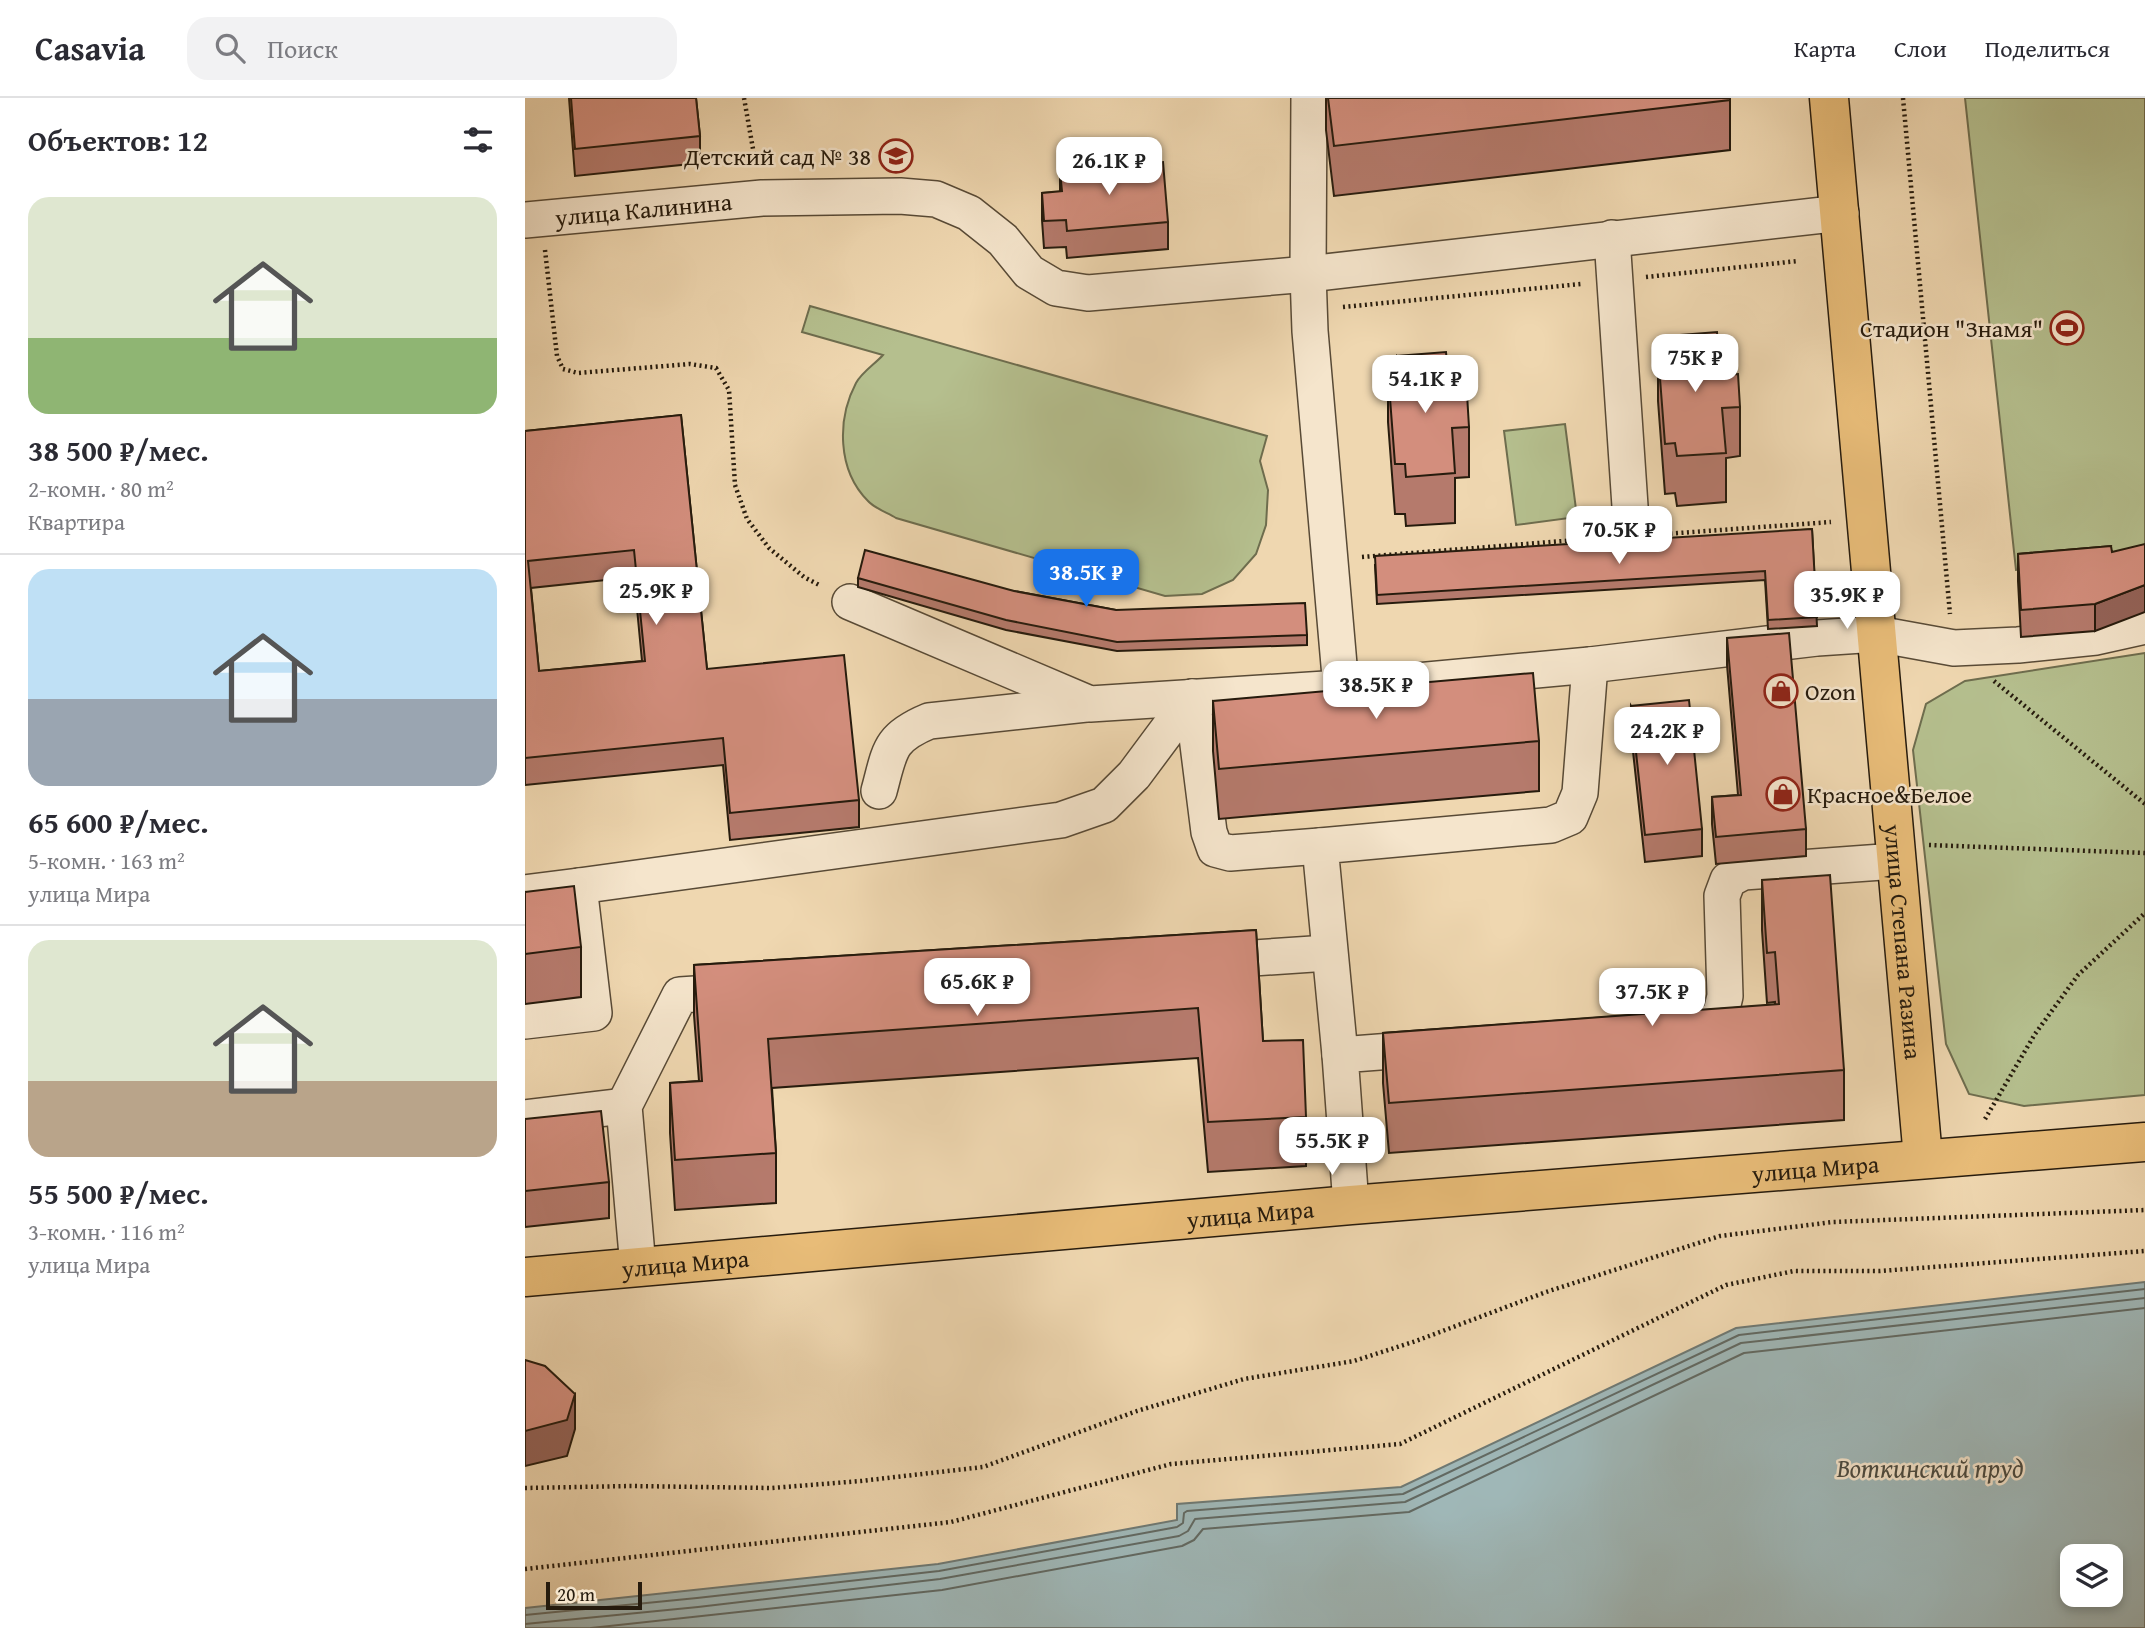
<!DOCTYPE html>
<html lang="ru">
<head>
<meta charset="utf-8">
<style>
  :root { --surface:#fff; --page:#f2f2f3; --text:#2b2b33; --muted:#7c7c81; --line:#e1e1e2; --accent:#1a73e8 }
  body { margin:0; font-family:"Gentium Book Plus",serif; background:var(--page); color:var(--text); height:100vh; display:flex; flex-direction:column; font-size:26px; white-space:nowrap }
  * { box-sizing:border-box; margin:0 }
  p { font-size:23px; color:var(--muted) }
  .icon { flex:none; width:38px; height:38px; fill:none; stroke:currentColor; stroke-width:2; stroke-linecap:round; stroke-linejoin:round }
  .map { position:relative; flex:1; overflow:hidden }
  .panel { display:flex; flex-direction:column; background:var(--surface); width:525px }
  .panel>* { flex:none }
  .buttons { position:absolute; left:1535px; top:1446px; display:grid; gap:14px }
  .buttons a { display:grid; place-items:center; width:63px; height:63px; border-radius:14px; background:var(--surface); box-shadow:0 4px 10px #0003; font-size:35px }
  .scale { position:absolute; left:21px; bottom:18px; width:96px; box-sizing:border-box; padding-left:7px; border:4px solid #261b0d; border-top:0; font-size:19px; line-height:24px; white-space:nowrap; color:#261b0d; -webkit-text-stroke:5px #f5e5cc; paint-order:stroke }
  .price { position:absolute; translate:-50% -60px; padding:0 16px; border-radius:14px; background:#fff; color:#222; font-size:23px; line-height:46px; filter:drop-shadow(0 2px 4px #0008) }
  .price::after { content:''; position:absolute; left:50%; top:42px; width:21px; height:16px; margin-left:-10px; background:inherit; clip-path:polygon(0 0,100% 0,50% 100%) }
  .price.current { background:var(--accent); color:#fff }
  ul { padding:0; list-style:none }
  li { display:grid; align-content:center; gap:14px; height:371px; padding:0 28px }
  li+li { border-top:2px solid var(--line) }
  li span { display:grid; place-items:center; height:217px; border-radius:21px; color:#555 }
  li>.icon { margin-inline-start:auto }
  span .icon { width:126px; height:126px; fill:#fffc; stroke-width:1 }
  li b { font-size:30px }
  h2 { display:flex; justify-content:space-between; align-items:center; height:84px; padding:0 28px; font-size:30px }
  header { display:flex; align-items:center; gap:42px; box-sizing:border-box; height:98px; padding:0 35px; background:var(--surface); border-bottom:2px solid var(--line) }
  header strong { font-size:33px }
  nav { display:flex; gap:38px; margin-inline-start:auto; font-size:24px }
  .search { width:490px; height:63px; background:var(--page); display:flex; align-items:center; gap:18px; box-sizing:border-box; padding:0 24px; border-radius:21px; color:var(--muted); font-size:26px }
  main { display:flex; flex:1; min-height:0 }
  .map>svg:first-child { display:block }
  .green { fill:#b5bf8e; stroke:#6e6d4e; stroke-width:2 }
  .water { fill:#9fb7b7; stroke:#6f7973; stroke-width:2; fill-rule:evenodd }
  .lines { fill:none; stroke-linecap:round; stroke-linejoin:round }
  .shore { stroke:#626962; stroke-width:2 }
  .minor-casing { stroke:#584a36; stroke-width:38 }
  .major-casing { stroke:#261b0d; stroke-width:41 }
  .path { stroke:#261b0d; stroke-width:4.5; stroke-dasharray:2 3.5; stroke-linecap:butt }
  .minor { stroke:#f5e5cc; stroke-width:35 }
  .major { stroke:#e8bc78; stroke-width:38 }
  .wall { fill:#b57a6c; stroke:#261b0d; stroke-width:2; fill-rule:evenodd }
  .shaded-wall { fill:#946358; stroke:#261b0d; stroke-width:2 }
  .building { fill:#d38e7d; stroke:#261b0d; stroke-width:2; fill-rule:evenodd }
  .labels { text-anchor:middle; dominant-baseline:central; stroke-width:5; stroke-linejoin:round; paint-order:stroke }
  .poi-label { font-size:24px; fill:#261b0d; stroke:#f5e5cc; text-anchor:end }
  .street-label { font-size:24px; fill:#261b0d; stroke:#f5e5cc }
  .water-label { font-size:26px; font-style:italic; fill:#4a4a40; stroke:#f5e5cc }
</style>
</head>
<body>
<header>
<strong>Casavia</strong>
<div class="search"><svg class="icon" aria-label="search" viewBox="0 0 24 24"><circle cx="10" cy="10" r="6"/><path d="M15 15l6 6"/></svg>Поиск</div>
<nav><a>Карта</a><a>Слои</a><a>Поделиться</a></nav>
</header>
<main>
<section class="panel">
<h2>Объектов: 12<svg class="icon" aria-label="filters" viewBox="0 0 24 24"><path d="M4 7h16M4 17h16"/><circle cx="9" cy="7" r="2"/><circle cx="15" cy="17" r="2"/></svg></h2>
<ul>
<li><span style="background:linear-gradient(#dfe7d0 65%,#8fb573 0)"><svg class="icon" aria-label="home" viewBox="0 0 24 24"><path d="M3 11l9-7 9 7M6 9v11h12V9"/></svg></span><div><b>38 500 ₽/мес.</b><p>2-комн. · 80 m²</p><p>Квартира</p></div></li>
<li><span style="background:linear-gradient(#bfe0f5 60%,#9aa5b1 0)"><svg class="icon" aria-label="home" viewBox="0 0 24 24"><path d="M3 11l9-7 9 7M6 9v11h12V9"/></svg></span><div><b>65 600 ₽/мес.</b><p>5-комн. · 163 m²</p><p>улица Мира</p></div></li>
<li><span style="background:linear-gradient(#dfe7d0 65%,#b9a48a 0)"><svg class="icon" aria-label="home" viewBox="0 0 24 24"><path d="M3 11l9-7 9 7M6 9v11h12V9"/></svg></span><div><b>55 500 ₽/мес.</b><p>3-комн. · 116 m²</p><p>улица Мира</p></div></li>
</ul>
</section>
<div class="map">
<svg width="1620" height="1530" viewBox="0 0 1620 1530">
  <rect width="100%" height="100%" fill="#efd7b0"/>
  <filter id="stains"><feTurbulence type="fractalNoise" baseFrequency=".00286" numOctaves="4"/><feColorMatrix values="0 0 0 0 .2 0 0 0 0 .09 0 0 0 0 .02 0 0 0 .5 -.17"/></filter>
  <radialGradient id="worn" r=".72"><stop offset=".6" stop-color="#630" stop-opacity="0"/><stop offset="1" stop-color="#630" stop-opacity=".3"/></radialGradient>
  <path class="green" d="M1440,0H1620V459L1491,472Z
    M285,208L742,338L735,363L743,392L741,427L731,456L708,482L677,496L640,498L371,420C363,415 349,410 343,403C312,372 312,321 331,285C337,274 350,266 358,257L277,234Z
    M1040,326L1052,419L991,427L979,333Z
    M1620,555V997L1499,1008L1444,996L1421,946L1388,652L1401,606L1440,583Z"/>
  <path class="water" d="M1620,1184V1530H0V1510L413,1466L652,1422V1406L876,1389L1211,1230ZM1547,1458H1586V1496H1547Z"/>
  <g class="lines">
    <path class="shore" d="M0,1517L172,1500L414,1473L652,1429L658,1425L659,1415L662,1413L878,1396L1214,1237L1620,1191
      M0,1526L173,1509L415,1481L654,1438L663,1433L670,1421L880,1404L1216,1245L1620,1200
      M66,1530L417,1492L657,1448L669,1442L678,1431L884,1414L1219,1255L1620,1210"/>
    <defs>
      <g id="minor">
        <path d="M784,0L783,176L785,233L816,590"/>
        <path id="s1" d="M0,122L237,100L375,98L411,101L444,115L478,142L504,174L531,190L563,195L783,176L1316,115"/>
        <path d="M1087,140L1107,438"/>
        <path d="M325,504L565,606L816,590L1065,567L1292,540L1352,536L1429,550L1493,547L1571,539L1620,528"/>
        <path d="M667,599L684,734L690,751L705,755L795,748"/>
        <path d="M354,693C365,653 363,640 404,623L561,606"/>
        <path d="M54,788L536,722L579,707L609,677L667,599"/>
        <path d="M0,795L54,788L69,915L0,923"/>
        <path d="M684,863L803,855"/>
        <path d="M1161,931L1176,930L1195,919L1200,898L1197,798L1203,782L1218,774L1371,763"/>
        <path d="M815,957L795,748L1026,727L1045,719L1055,695L1065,567"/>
        <path d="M0,1020L99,1008"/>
        <path d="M826,1107L815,957L906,950"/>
        <path d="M113,1169L99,1008L155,897L216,893"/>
      </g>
      <g id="major">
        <path id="s2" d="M1304,0L1398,1060"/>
        <path id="s3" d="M0,1179L826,1107L1620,1044"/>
      </g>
    </defs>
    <use href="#minor" class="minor-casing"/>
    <use href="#major" class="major-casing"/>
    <path class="path" d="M219,0L231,68
      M1378,0L1425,516
      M20,152L32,258L38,271L53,275L165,266L191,270L204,292L210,387L222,421L244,450L279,479L296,488
      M1121,179L1273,163
      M818,209L1056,186
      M1140,436L1306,424
      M837,459L1076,440
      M1469,583L1620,706
      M1404,747L1620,755
      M1460,1021L1510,936L1553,877L1620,815
      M0,1390L106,1388L247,1390L336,1383L458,1369L612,1313L719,1281L829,1263L891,1243L1021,1194L1195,1138L1308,1124L1620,1112
      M0,1471L426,1424L646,1366L875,1346L1201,1187L1269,1173H1355L1620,1153"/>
    <use href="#minor" class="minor"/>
    <use href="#major" class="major"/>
  </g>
  <path class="wall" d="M44,0H171L175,38V65L50,78Z
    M801,0H1205V52L809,98L801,32Z
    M535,73L643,124V151L542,160L541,149L519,150L517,122V95L535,94Z
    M1143,238L1195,277L1215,309V358L1201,360V404L1152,408L1150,395L1140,396L1133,303V254L1143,253Z
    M872,258L925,297L944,329V379L930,380V425L881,428L880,416H870L863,324V274L872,273Z
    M156,317L182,571L334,702V729L205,742L198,667L0,687V333ZM109,479L117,563L14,573L6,490Z
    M1287,431L1292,528L1243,531L1240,482L852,506L850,467Z
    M1586,448L1570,533L1496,539L1493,483V456Z
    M333,480L489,493L591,512L782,537V547L592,553L481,532L333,489Z
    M1202,540L1281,731V758L1191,766L1187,726V699L1213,697L1202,567Z
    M688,603L1014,643V693L694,721L688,653Z
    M1106,608L1177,731V758L1120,764L1106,635Z
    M1237,782L1319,972V1022L864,1055L858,985V935L1250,907V904L1242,905L1237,832Z
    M0,794L56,849V899L0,906Z
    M731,832L738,943L781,1019V1068L683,1074L673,960L247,990L251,1055V1105L150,1112L145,1035V985L174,983L169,917V867Z
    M0,1021L84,1084V1120L0,1129Z"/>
  <path class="shaded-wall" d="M1620,487V514L1570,533V506Z
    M50,1296V1331L42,1358L0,1368V1333Z"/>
  <path class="building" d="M46,0H171L175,38L50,51Z
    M803,0H1205V2L809,48Z
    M638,64L643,124L542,133L541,122L519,123L517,95L537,93L535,73Z
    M1192,234L1195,277L1213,276L1215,309L1197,310L1201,355L1152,358L1150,345L1140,346L1133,254L1144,253L1143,238Z
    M921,254L925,297L942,296L944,329L927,330L930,375L881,379L880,366H870L863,274L873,273L872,258Z
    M156,317L182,571L319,557L334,702L205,715L198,640L0,660V333ZM109,452L120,563L14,573L3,463Z
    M1287,431L1292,519L1243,522L1240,473L852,497L850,458Z
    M1620,446V487L1570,506L1496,512L1493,456L1586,448L1587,454Z
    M340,452L489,493L591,512L780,505L782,537L592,544L481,522L333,480Z
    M1264,535L1281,731L1191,739L1187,699L1216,697L1202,540Z
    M1008,575L1014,643L694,671L688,603Z
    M1164,602L1177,731L1120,737L1106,608Z
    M1305,777L1319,972L864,1005L858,935L1254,906L1250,854L1242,855L1237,782Z
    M49,788L56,849L0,856V794Z
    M731,832L738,943L778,942L781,1019L683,1024L673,910L243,941L251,1055L150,1062L145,985L177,983L169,867Z
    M76,1013L84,1084L0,1093V1021Z
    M0,1262L20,1268L50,1296L42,1322L0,1333Z"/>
  <defs>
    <symbol id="school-ring" viewBox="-11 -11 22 22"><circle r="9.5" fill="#f5e5cc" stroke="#8f2418" stroke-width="1.5"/><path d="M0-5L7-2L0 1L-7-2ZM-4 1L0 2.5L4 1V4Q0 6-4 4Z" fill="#8f2418"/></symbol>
    <symbol id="stadium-ring" viewBox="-11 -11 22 22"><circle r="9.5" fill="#f5e5cc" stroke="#8f2418" stroke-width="1.5"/><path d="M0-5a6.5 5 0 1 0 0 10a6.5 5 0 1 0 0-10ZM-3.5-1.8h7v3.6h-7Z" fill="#8f2418"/></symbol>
    <symbol id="shop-ring" viewBox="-11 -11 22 22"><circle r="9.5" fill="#f5e5cc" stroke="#8f2418" stroke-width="1.5"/><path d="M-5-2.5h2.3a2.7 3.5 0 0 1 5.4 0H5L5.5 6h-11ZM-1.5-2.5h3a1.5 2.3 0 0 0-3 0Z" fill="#8f2418"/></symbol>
  </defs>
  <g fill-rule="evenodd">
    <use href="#school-ring" x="352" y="39" width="38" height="38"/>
    <use href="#stadium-ring" x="1523" y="211" width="38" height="38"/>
    <use href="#shop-ring" x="1237" y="574" width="38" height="38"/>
    <use href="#shop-ring" x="1239" y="677" width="38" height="38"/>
  </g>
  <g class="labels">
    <g class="poi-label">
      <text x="346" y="58">Детский сад № 38</text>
      <text x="1518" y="230">Стадион "Знамя"</text>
      <text x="1280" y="593" text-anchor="start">Ozon</text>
      <text x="1282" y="696" text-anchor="start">Красное&amp;Белое</text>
    </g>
    <g class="street-label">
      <text stroke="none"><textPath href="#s1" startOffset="119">улица Калинина</textPath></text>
      <text stroke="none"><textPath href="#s2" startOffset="847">улица Степана Разина</textPath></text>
      <text stroke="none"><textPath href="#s3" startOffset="1295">улица Мира</textPath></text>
      <text stroke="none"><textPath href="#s3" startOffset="728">улица Мира</textPath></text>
      <text stroke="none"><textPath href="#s3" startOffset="161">улица Мира</textPath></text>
    </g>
    <g class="water-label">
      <text x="1405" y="1369">Воткинский пруд</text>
    </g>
  </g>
  <rect width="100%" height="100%" filter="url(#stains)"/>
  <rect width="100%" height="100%" fill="url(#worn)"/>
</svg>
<div class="buttons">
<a><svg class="icon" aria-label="layers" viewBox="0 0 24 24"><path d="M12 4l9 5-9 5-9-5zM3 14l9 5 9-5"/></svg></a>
</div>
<div class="scale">20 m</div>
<b class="price" style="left:584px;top:99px">26.1K ₽</b>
<b class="price" style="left:1170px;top:296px">75K ₽</b>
<b class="price" style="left:900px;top:317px">54.1K ₽</b>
<b class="price" style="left:1094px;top:468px">70.5K ₽</b>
<b class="price current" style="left:561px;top:511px">38.5K ₽</b>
<b class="price" style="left:131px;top:529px">25.9K ₽</b>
<b class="price" style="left:1322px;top:533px">35.9K ₽</b>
<b class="price" style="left:851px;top:623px">38.5K ₽</b>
<b class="price" style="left:1142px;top:669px">24.2K ₽</b>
<b class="price" style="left:452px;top:920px">65.6K ₽</b>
<b class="price" style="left:1127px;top:930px">37.5K ₽</b>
<b class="price" style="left:807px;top:1079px">55.5K ₽</b>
</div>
</main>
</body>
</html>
